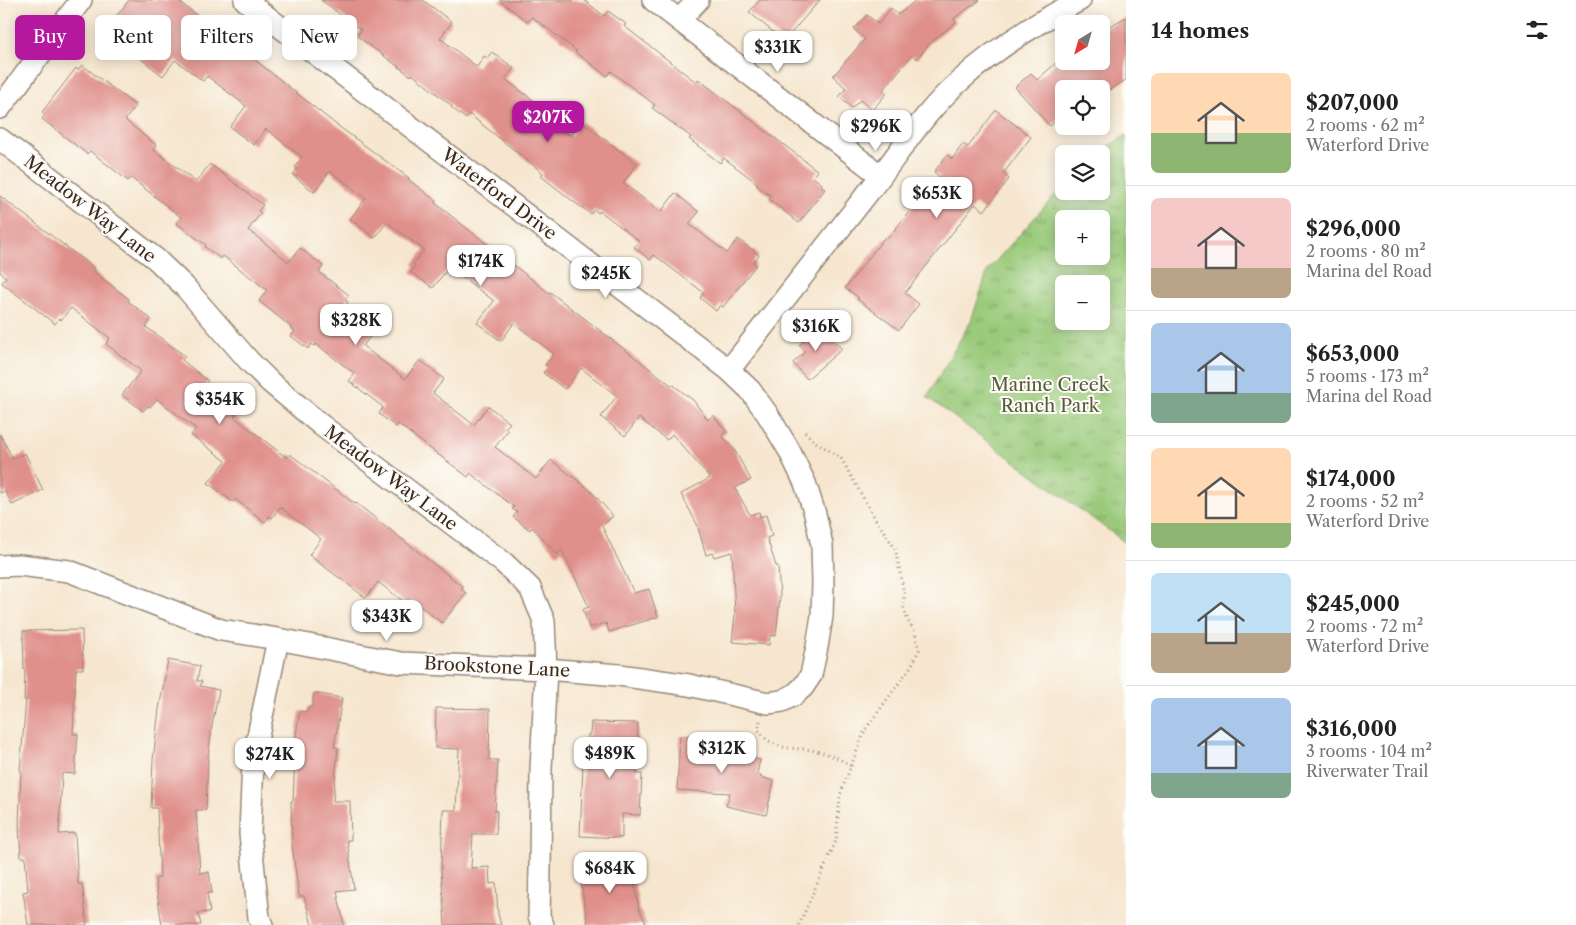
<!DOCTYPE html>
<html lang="en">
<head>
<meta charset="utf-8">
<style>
  :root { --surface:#fff; --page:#f2f2f2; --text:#222; --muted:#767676; --line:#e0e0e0; --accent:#b5179e }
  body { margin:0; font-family:"Libre Caslon Text",serif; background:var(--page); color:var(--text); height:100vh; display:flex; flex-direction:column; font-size:19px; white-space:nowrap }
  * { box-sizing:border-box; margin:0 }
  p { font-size:16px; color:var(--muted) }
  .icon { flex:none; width:28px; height:28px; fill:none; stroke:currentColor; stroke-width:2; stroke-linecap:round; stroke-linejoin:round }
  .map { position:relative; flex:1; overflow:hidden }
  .details { display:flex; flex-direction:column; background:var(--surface); width:450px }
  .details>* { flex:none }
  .guide { position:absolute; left:15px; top:15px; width:475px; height:45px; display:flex; gap:10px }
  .needle { width:32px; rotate:217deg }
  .controls { position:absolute; left:1055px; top:15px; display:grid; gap:10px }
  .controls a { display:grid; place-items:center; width:55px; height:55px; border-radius:8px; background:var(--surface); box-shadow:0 2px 12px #0003; font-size:25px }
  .price { position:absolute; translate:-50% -42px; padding:0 11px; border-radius:10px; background:#fff; color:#222; font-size:16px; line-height:32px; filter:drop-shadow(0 1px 2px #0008) }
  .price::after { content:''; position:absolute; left:50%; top:30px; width:15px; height:11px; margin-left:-8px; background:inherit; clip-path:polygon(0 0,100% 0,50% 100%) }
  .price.active { background:var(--accent); color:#fff }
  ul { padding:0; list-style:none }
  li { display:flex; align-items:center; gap:15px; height:125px; padding:0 25px }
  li+li { border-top:1px solid var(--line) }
  li span { display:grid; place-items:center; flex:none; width:140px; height:100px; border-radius:8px; color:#555 }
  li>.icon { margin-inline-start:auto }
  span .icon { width:60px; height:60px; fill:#fffc; stroke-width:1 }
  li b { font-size:21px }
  h2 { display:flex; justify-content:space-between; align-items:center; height:60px; padding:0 25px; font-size:21px }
  .chip { padding:0 18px; border-radius:8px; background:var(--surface); box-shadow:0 2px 12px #0003; font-size:18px; line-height:45px }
  .chip.active { background:var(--accent); color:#fff }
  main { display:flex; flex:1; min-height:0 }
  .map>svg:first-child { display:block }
  .park { fill:url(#park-tufts); stroke:#6a7a4c; fill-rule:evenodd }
  .building { fill:#e0908b }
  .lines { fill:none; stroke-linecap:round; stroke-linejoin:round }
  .minor-casing { stroke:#988876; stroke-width:24 }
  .path { stroke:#988876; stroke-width:3; stroke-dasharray:1 4; stroke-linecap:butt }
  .minor { stroke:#fff; stroke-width:21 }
  .labels { text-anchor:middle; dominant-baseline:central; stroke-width:4; stroke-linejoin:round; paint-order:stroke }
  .street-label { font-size:18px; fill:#3b2a1e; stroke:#fdfcf7 }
  .park-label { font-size:18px; fill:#585a3a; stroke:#fdfcf7 }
</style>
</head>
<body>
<main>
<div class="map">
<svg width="1126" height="925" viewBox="0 0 1126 925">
  <defs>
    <pattern id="park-tufts" width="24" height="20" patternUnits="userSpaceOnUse" patternTransform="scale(1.25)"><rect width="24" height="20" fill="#9aca7a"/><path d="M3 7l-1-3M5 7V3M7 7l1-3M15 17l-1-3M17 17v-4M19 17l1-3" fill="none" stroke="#7fa463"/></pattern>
  </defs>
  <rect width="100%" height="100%" fill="#fdfcf7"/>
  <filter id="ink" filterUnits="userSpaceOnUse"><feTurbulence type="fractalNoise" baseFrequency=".02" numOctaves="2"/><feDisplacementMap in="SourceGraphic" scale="10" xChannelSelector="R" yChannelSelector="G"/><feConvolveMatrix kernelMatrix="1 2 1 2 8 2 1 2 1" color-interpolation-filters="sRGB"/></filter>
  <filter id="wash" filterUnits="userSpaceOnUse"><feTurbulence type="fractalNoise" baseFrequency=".0096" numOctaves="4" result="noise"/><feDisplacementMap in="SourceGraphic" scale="20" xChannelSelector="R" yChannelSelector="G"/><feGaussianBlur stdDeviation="1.12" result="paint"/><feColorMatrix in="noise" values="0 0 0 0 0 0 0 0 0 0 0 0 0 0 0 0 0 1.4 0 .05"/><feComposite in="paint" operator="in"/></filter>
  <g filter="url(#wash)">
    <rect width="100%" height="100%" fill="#f6e6cf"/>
    <path class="park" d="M1126,135V543L927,397L971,321L988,270L1064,185V191H1101V154H1097ZM1064,219H1101V256H1064ZM1064,284H1101V321H1064Z"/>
    <g id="blocks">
      <path class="building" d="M129,0H177L199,17L198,19L247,58L249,55L334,123L409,178L408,179L436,201L435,203L549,293L550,292L671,385L672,384L693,400L708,420L713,415L726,431L722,435L734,449L751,480L735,488L750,515L759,512L760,517L766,515L772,536L767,538L776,566H778L780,597L776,636L770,635L769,645L732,642L735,615L732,552L714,557L712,553L706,555L697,524L681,494L710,478L672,434L667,440L639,418L625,436L601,417L617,396L581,368L565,389L543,373L548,367L545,365L554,354L514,323L501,341L477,323L494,301L449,267L433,288L411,272L415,266L413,264L424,250L387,222L375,238L350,219L366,198L330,171L314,192L293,175L297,169L295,167L302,157L266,129L254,145L230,127L246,106L207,76L203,81L175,60L163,76L105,31Z
        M321,0H423L452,22L440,38L477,67L484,56L487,58L492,52L514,68L505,79L533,100L530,105L571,136L582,122L637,164L623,183L661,212L675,193L699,212L689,224L727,253L738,239L759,255L753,262L756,265L723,307L720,305L716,311L700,298L704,293L699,289L654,255L650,260L634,247L639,241L600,211L599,213L594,210L591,214L574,202L541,176L543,173L469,114L466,119L451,107L452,106L412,74L411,76L357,36L361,30Z
        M499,0H584L604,16L608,11L626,24L624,26L696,82L698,79L818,171L813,177L822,184V187L825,189L799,223L769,199L771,196L756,185L758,184L724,158L720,163L689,139L691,137L652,108L655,105L611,71L607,76L575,52L577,51L532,17L528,22Z
        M760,0H820L784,41L749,12Z
        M916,0H980L953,19L956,22L930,43L917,59L912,55L883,90L887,93L872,110L860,100L852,108L839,97L846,88L833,76L865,39L854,29L867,15L878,24L891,8L898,15Z
        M1126,17V80L1101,95V89H1064V114L1050,126L1015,87L1031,73L1037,80L1058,61H1101V31Z
        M82,65L136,106L125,120L156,145L153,149L196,182L210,164L263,205L258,211L261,213L248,230L289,262L300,248L323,266L319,272L349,295L345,300L348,302L343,309L374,332L363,346L405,379L420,360L444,379L433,393L474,425L488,406L510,423L505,428L508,430L495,447L536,479L551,460L590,490L613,516L602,526L634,593L649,589L658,617L609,632L606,623L589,628L583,609L589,607L562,550L557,554L532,527L530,530L513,517L517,512L512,509L514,507L470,473L468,477L398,424L396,427L379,414L383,407L349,381L355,374L316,344L314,346L311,344L308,349L291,336L295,331L290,328L291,327L259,301L267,290L223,256L221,259L205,247L206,245L176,223L181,217L131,178L128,181L90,151L87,154L42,119L45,115L42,112L76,68L78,70Z
        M996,110L1031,137L1003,174L1009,179L984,211L975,204L905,293L919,304L899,330L857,299L859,298L845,288L885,237L887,239L918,201L921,203L940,177L934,172L947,155L952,159L963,144L968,147Z
        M0,196L95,269L94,272L129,299L128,301L151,319L146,327L185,356L182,360L208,381L202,389L236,415L234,417L287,458L290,454L355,504L356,503L463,587L461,589L466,593L442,623L412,600L408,605L378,582L366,598L309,555L321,539L280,507L272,518L269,516L265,522L235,499L233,502L208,483L226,461L191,435L196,429L157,399L150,407L148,406L143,411L122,395L141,371L106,344L110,338L71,308L61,320L59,318L55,324L2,283L6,277L0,272Z
        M821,326L842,349L807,379L793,363L805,352L799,345Z
        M0,434L13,459L25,453L43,490L12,505L5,491L0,493Z
        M82,630L83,669H76L73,734H78L75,774L62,773L59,834L75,833L78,884H82L87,925H28L23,892L28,891L25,857H21L19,826L21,770H20L26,700H24L25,670H24L23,631Z
        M168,660L200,666L197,681H202L200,686L219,690L212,726L208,757L206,810H196L200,873L209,872L212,893H207L210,912L198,913L201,925H162L155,879L160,878L157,808H151L153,760L159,709Z
        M314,693L342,698L334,747H338L333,801H350L351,840H347L354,889L337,891L344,925H312L304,896H299L292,845L291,801H293L296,734L300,711L307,712L308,707H312Z
        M436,708L490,709L489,760H498L495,811H497L496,834H473L471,868L489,867L490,884L496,883L498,914L501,925H445L441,869L443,810H456L459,749L435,748Z
        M591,722L638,723L637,774H642L640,815L622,814V838L580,836L584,741H588V734H590Z
        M680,736L720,737L719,749L760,760L757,774L761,775L760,777L774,781L766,815L726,806L730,793L677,790Z
        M622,857V876L633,874L639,909L647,925H588L581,884H583V860Z"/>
    </g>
  </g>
  <g filter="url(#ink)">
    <use href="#blocks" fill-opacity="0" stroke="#988876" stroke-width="1"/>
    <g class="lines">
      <defs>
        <path id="minor" d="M653,0L881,176
          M679,20L698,0
          M0,108L81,0
          M0,139L156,259L184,286L249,361L270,382L321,425L504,563L530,588L544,621L546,669L541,769L540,869L539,916L543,925
          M729,370C778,308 826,246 874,185C902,149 926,110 961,80C996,48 1038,22 1080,0
          M0,566L19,565L69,571L221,630L278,639L401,663L546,669L619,675L689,685L768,703L782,701L794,695L803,687L811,675L817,647L822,616L823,583L822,545L815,514L805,483L789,450L768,415L750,390L729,370L245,0
          M262,925L259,918L250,834L253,760L278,639"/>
      </defs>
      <use href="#minor" class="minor-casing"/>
      <path class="path" d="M805,432L814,441L841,458L874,517L895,548L904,592V608L908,621L915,632L919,650L912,665L865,730L851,766
        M760,721L758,730C762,734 765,739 769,741C782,749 790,748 803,749C821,751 837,756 851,766L840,795L836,841L799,925"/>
      <use href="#minor" class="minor"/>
    </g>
  </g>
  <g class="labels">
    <g class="street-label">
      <text transform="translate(499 194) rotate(37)">Waterford Drive</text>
      <text transform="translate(90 209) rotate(38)">Meadow Way Lane</text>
      <text transform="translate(391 478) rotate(37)">Meadow Way Lane</text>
      <text transform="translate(497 667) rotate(3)">Brookstone Lane</text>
    </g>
    <g class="park-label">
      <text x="1050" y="385">Marine Creek<tspan x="1050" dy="21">Ranch Park</tspan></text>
    </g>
  </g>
</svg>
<div class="controls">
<a><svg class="needle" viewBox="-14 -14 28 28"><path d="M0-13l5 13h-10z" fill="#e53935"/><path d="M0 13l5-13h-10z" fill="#767676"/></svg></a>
<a><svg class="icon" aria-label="locate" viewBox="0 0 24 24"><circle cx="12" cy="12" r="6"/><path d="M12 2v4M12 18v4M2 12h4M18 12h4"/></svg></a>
<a><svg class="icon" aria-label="layers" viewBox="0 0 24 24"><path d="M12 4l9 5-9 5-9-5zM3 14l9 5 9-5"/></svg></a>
<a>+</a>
<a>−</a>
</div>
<b class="price" style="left:778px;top:73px">$331K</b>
<b class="price active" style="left:548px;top:143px">$207K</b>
<b class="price" style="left:876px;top:152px">$296K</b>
<b class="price" style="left:937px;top:219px">$653K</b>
<b class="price" style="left:481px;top:287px">$174K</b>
<b class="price" style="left:606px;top:299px">$245K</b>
<b class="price" style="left:356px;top:346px">$328K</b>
<b class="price" style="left:816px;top:352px">$316K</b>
<b class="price" style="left:220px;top:425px">$354K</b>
<b class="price" style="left:387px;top:642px">$343K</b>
<b class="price" style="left:722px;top:774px">$312K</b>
<b class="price" style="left:610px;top:779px">$489K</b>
<b class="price" style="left:270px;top:780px">$274K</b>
<b class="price" style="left:610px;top:894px">$684K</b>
<div class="guide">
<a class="chip active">Buy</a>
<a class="chip">Rent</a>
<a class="chip">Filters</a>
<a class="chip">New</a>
</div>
</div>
<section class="details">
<h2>14 homes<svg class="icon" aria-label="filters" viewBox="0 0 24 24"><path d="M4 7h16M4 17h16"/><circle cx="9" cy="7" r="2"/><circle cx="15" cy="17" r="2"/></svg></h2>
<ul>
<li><span style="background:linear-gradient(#ffd9b3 60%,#8fb573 0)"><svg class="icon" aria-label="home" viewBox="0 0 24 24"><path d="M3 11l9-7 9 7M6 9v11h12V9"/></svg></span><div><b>$207,000</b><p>2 rooms · 62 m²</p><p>Waterford Drive</p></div></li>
<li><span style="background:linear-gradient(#f6c9c9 70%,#b9a48a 0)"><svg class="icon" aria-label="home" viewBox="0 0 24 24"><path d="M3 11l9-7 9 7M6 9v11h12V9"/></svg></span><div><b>$296,000</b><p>2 rooms · 80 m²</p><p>Marina del Road</p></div></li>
<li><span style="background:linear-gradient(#a9c7e8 70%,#7fa58c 0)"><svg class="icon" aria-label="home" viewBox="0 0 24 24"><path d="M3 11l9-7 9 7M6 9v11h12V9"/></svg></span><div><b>$653,000</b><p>5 rooms · 173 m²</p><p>Marina del Road</p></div></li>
<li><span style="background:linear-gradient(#ffd9b3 75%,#8fb573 0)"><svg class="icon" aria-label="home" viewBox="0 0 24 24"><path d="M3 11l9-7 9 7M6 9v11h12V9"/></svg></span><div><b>$174,000</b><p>2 rooms · 52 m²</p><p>Waterford Drive</p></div></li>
<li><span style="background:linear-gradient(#bfe0f5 60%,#b9a48a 0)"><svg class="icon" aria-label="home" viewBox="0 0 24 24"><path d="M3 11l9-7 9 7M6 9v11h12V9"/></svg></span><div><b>$245,000</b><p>2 rooms · 72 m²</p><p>Waterford Drive</p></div></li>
<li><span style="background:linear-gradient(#a9c7e8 75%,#7fa58c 0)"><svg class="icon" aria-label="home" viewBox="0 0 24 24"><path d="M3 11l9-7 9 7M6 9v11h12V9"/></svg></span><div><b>$316,000</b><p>3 rooms · 104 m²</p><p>Riverwater Trail</p></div></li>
</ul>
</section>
</main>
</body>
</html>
